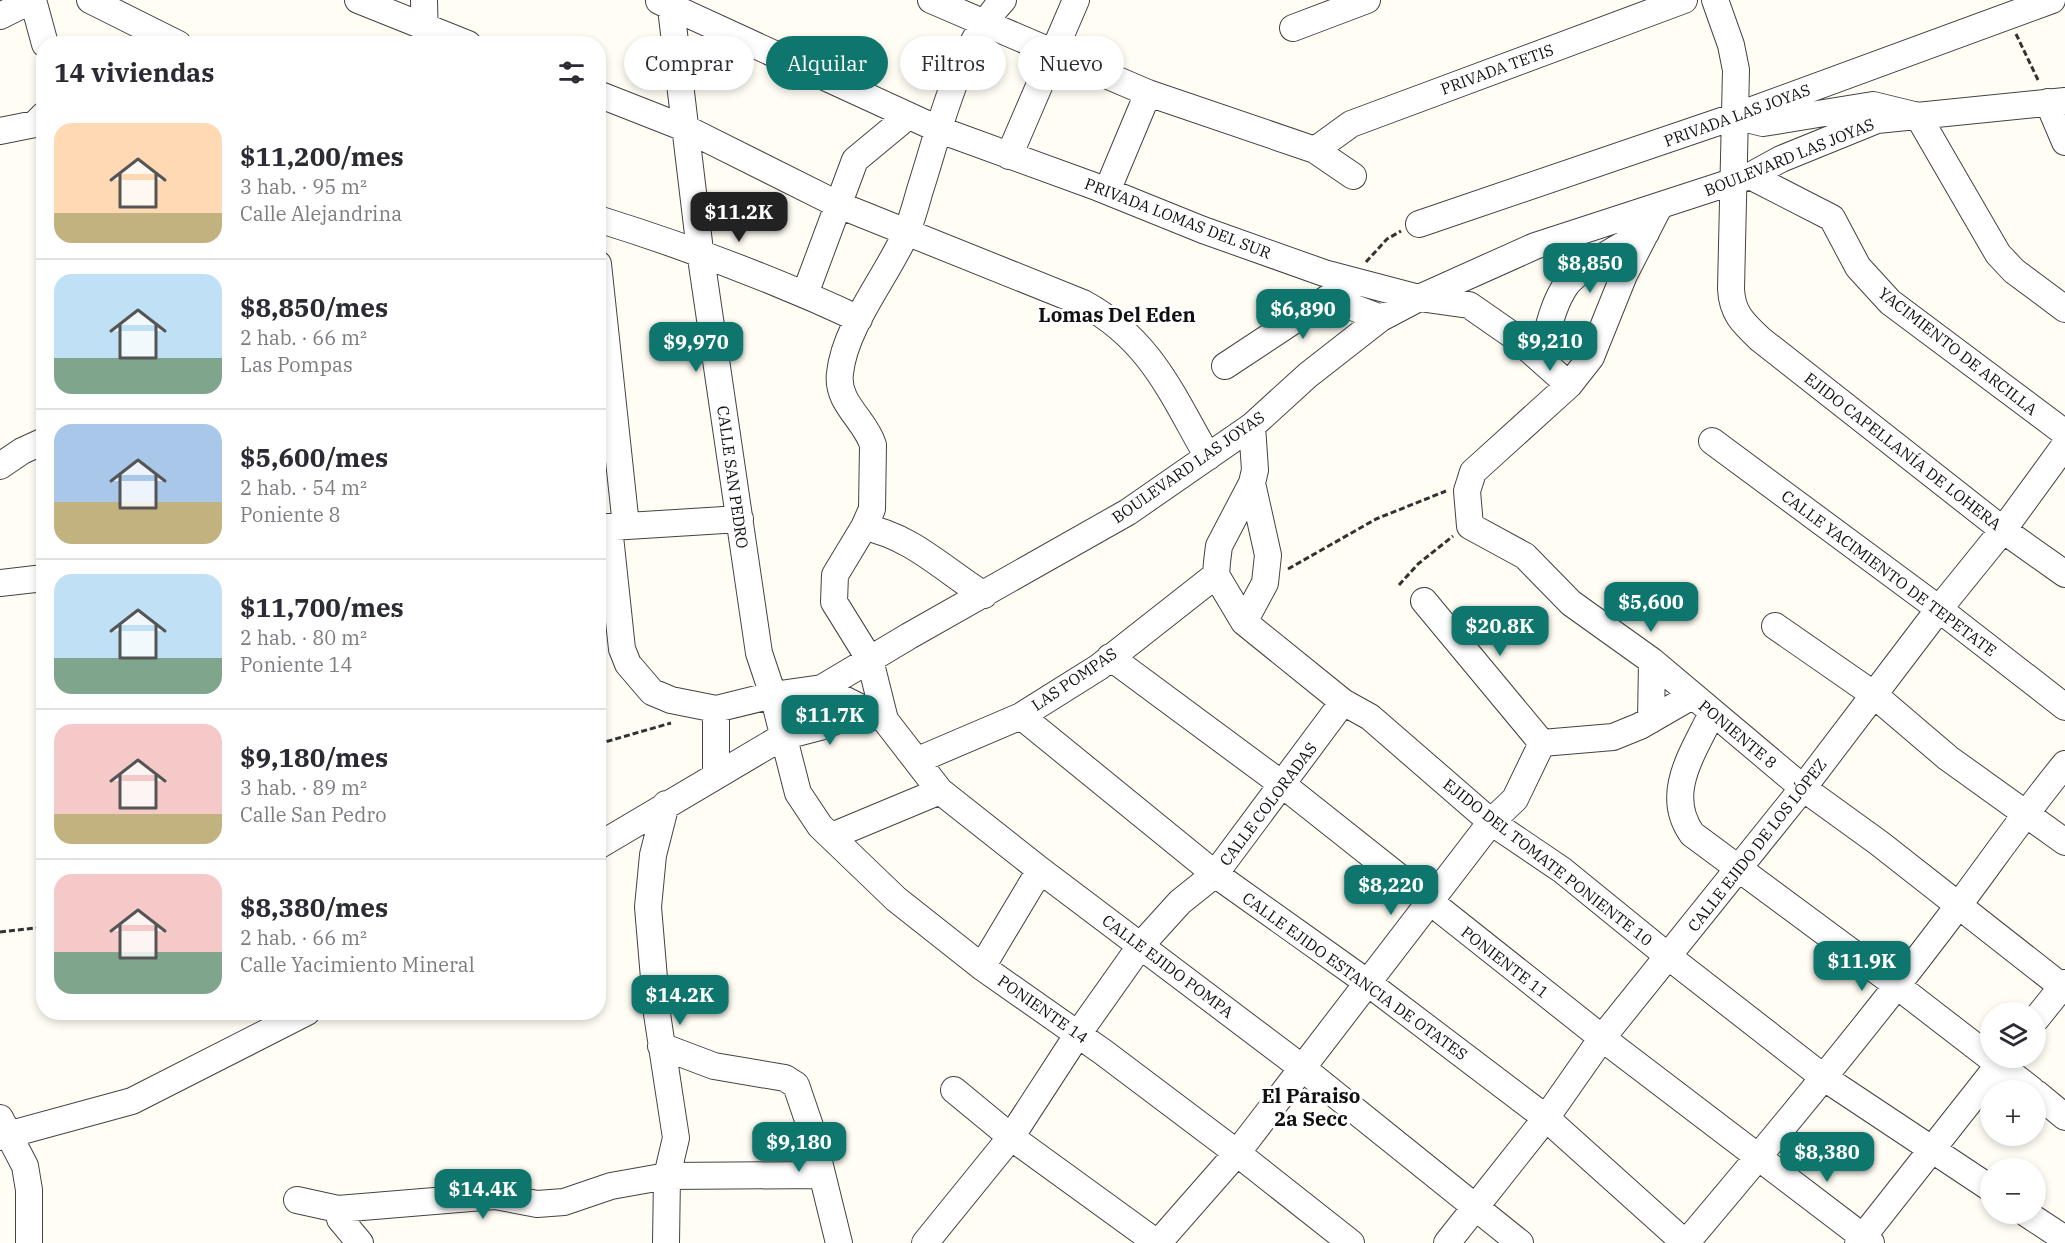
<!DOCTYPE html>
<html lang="es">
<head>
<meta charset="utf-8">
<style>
  :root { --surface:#fff; --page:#f7f7f7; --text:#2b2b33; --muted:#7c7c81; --line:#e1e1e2; --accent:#0f766e }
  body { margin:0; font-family:"IBM Plex Serif",serif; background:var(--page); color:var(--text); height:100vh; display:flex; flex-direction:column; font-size:22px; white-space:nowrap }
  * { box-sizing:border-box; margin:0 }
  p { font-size:20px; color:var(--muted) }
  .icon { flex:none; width:33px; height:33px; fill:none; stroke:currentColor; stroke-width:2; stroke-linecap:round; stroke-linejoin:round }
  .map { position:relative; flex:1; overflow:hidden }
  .drawer { position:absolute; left:36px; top:36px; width:570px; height:984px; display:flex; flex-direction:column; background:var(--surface); border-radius:24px; box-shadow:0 3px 9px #0003 }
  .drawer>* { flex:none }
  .guide { position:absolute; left:624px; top:36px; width:570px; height:54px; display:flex; gap:12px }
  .fabs { position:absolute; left:1980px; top:1002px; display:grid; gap:12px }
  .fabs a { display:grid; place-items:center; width:66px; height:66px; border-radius:50%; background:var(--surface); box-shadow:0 3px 9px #0003; font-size:30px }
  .price { position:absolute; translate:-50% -51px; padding:0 14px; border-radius:12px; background:var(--accent); color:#fff; font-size:20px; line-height:39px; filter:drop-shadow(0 2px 3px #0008) }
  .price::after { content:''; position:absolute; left:50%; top:36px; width:18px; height:14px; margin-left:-9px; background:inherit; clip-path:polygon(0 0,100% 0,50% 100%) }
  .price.on { background:#222; color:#fff }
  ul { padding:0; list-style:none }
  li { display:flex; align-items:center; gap:18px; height:150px; padding:0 18px }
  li+li { border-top:2px solid var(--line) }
  li span { display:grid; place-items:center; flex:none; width:168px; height:120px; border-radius:18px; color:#555 }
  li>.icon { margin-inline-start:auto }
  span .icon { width:72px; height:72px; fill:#fffc; stroke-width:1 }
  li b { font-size:26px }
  h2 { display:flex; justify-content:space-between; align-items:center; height:72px; padding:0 18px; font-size:26px }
  .chip { padding:0 21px; border-radius:27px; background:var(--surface); box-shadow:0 3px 9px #0003; font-size:21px; line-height:54px }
  .chip.on { background:var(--accent); color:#fff }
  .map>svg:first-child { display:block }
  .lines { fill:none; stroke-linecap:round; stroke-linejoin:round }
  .minor-casing { stroke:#434343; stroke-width:28 }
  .path { stroke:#323232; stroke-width:3; stroke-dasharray:6 3; stroke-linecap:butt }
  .minor { stroke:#fff; stroke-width:26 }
  .labels { text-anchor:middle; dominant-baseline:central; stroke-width:6; stroke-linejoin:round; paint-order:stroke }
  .street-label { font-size:16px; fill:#101010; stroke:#fff }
  .quarter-label { font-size:20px; font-weight:bold; fill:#101010; stroke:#fff }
</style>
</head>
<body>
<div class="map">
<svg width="2065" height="1243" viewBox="0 0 2065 1243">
  <rect width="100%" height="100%" fill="#fffdf4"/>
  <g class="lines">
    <defs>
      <path id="minor" d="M33,0L45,44
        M90,0L178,44
        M358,0L468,44
        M424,0L425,42
        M670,0L700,251L759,653L773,695L798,793L820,826L896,899L982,967L1103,1052L1237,1153L1351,1243
        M931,0L1148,93L1315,150L1353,176
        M1715,0L1731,45L1736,70L1731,289C1732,313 1743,323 1760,339L2003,530L2065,574
        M659,1L940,130L1094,186L1203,230L1324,273L1419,298L1469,305L1515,337L1569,385
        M0,16L32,0
        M1293,28L1367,0
        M598,94L687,129L839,205L1083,303C1151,340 1171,393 1208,457
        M2048,102L2065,142
        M1742,118L1763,123L1873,105L1918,116L1998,254L2014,271L2065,309
        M0,131L35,124L44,115
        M1315,150L1351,124L1684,0
        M1009,156L1076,0
        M1750,176L1832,218L1858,267L1890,302L2065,433
        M1107,191L1148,93
        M1659,207L1624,275L1591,357L1569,385L1473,472L1467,491L1470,526L1525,556L1571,603L1652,661L1803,788L1879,843L2065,989
        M598,219C688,247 773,279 859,319
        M1419,224L1736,116L2052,0
        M598,264L626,526
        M805,294L855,160L908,116
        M1540,359C1547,335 1552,304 1567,284C1580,268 1627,242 1646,233
        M1225,366L1328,298L1381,318
        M1252,426L1255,470L1252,483L1219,546L1217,562L1216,575L1244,622L1343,702L1370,717L1491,822L1562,870L1669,957L1823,1077L1990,1188
        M1712,441L1939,609L2065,707
        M0,466L22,451L44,441
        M609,527L622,649L628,664L652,692L671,700L716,709L773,695L822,688L909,636L1128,512L1252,426L1308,375L1381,318L1419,298L1535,246L1750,176L1781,159L1877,120L2065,101
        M611,527L740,519
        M864,527L835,575L834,602L870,660L885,720
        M0,583L44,578
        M984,595C944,570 911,536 864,527L872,509L873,445C865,419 836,403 840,373C845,326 887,276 906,233C912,220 916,204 920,190C941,125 956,51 1003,0
        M1424,601L1542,743
        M1244,622L1265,583L1268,555L1252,483
        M1775,626L1873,694L1948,758L2065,842
        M1110,657L1283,785L1602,1038L1871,1243
        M822,688L885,720L940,791L1040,870L1301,1067L1520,1243
        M716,709V775
        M1712,713C1694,752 1663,793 1692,834L1896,985L2032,1090
        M1021,716L1215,874L1368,983L1546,1118L1685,1243
        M1651,720L1652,661
        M918,760L1021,716L1099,667L1216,575
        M666,804L653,855L648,907L657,1014L676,1138L667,1176L666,1243
        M832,836L940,791
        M598,846L782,737L820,727L864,710
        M982,967L1040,870
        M2036,1019L2065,983
        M661,1046L714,1066L785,1078L796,1085L811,1129L839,1243
        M954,1090L1011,1137L1157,1243
        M2036,1093L2065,1117
        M0,1118L25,1166L29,1190V1243
        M0,1137L132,1101L307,1012
        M297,1200L338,1209L495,1196L537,1204L564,1202L611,1186L667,1176L822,1175
        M338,1209L340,1219L360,1243
        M2027,1214L2065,1239
        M925,1243L1011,1137L1078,1034L1141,945L1180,902L1215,874L1343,702
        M1158,1243L1237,1153L1491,822L1515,799L1542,743L1613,737L1640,726L1692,696
        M1447,1243L1546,1118L1602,1038L1803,788L1939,609L2003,530L2065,445
        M1686,1243C1779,1133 1872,1021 1958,906C1994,858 2027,810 2065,764
        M1858,1243L2004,1058"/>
    </defs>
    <use href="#minor" class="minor-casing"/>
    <path class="path" d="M2016,34L2039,82
      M1366,262L1387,239L1401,231
      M1288,569L1376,519L1446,491
      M1399,585L1418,564L1453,536
      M598,744L671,723
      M0,932L44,927"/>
    <use href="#minor" class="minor"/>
  </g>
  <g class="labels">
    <g class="street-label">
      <text transform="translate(1497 69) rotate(-20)">PRIVADA TETIS</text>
      <text transform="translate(1737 115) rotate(-20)">PRIVADA LAS JOYAS</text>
      <text transform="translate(1789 157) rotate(-22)">BOULEVARD LAS JOYAS</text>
      <text transform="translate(1178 218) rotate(21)">PRIVADA LOMAS DEL SUR</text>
      <text transform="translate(1958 351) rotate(38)">YACIMIENTO DE ARCILLA</text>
      <text transform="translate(1903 451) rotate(38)">EJIDO CAPELLANÍA DE LOHERA</text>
      <text transform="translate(1188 467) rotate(-35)">BOULEVARD LAS JOYAS</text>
      <text transform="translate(733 477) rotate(82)">CALLE SAN PEDRO</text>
      <text transform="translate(1889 573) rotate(37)">CALLE YACIMIENTO DE TEPETATE</text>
      <text transform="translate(1074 679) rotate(-34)">LAS POMPAS</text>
      <text transform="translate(1738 734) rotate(40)">PONIENTE 8</text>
      <text transform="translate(1268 804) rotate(-53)">CALLE COLORADAS</text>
      <text transform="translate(1757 845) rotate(-52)">CALLE EJIDO DE LOS LÓPEZ</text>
      <text transform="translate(1548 862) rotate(38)">EJIDO DEL TOMATE PONIENTE 10</text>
      <text transform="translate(1505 962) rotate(38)">PONIENTE 11</text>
      <text transform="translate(1168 966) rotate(37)">CALLE EJIDO POMPA</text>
      <text transform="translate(1355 976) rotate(36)">CALLE EJIDO ESTANCIA DE OTATES</text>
      <text transform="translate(1043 1009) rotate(35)">PONIENTE 14</text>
    </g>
    <g class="quarter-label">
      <text x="1117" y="314">Lomas Del Eden</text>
      <text x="1311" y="1095">El Paraiso<tspan x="1311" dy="23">2a Secc</tspan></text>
    </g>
  </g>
</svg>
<div class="fabs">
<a><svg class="icon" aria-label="layers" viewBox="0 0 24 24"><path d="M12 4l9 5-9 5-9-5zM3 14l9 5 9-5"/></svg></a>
<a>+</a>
<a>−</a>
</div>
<b class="price on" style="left:739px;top:243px">$11.2K</b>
<b class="price" style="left:1590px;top:294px">$8,850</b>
<b class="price" style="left:1303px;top:340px">$6,890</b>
<b class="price" style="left:1550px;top:372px">$9,210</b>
<b class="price" style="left:696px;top:373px">$9,970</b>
<b class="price" style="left:1651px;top:633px">$5,600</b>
<b class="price" style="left:1500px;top:657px">$20.8K</b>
<b class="price" style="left:830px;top:746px">$11.7K</b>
<b class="price" style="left:1391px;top:916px">$8,220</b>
<b class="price" style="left:1862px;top:992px">$11.9K</b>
<b class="price" style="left:680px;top:1026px">$14.2K</b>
<b class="price" style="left:799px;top:1173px">$9,180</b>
<b class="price" style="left:1827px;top:1183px">$8,380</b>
<b class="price" style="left:483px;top:1220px">$14.4K</b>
<div class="guide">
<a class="chip">Comprar</a>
<a class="chip on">Alquilar</a>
<a class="chip">Filtros</a>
<a class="chip">Nuevo</a>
</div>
<section class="drawer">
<h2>14 viviendas<svg class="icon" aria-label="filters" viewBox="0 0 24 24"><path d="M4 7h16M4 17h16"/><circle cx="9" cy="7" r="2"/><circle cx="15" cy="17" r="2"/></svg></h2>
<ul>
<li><span style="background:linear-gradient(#ffd9b3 75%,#c2b280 0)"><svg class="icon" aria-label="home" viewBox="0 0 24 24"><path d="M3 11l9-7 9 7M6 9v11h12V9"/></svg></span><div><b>$11,200/mes</b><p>3 hab. · 95 m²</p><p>Calle Alejandrina</p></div></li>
<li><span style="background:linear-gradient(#bfe0f5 70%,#7fa58c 0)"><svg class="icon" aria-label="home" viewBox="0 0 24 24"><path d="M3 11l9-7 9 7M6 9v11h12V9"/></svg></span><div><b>$8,850/mes</b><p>2 hab. · 66 m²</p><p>Las Pompas</p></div></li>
<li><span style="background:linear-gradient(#a9c7e8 65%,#c2b280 0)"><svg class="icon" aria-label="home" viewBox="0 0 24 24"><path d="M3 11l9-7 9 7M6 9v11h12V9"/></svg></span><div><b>$5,600/mes</b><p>2 hab. · 54 m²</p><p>Poniente 8</p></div></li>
<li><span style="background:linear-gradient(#bfe0f5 70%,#7fa58c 0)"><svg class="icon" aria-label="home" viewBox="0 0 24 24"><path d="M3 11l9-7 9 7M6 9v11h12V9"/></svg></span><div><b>$11,700/mes</b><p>2 hab. · 80 m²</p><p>Poniente 14</p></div></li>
<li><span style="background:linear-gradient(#f6c9c9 75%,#c2b280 0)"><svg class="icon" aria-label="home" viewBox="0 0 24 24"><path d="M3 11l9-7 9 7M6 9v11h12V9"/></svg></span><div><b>$9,180/mes</b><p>3 hab. · 89 m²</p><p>Calle San Pedro</p></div></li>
<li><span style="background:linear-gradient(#f6c9c9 65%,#7fa58c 0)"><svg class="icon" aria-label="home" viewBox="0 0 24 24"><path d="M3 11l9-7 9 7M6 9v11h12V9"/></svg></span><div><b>$8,380/mes</b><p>2 hab. · 66 m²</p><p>Calle Yacimiento Mineral</p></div></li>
</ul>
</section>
</div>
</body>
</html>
